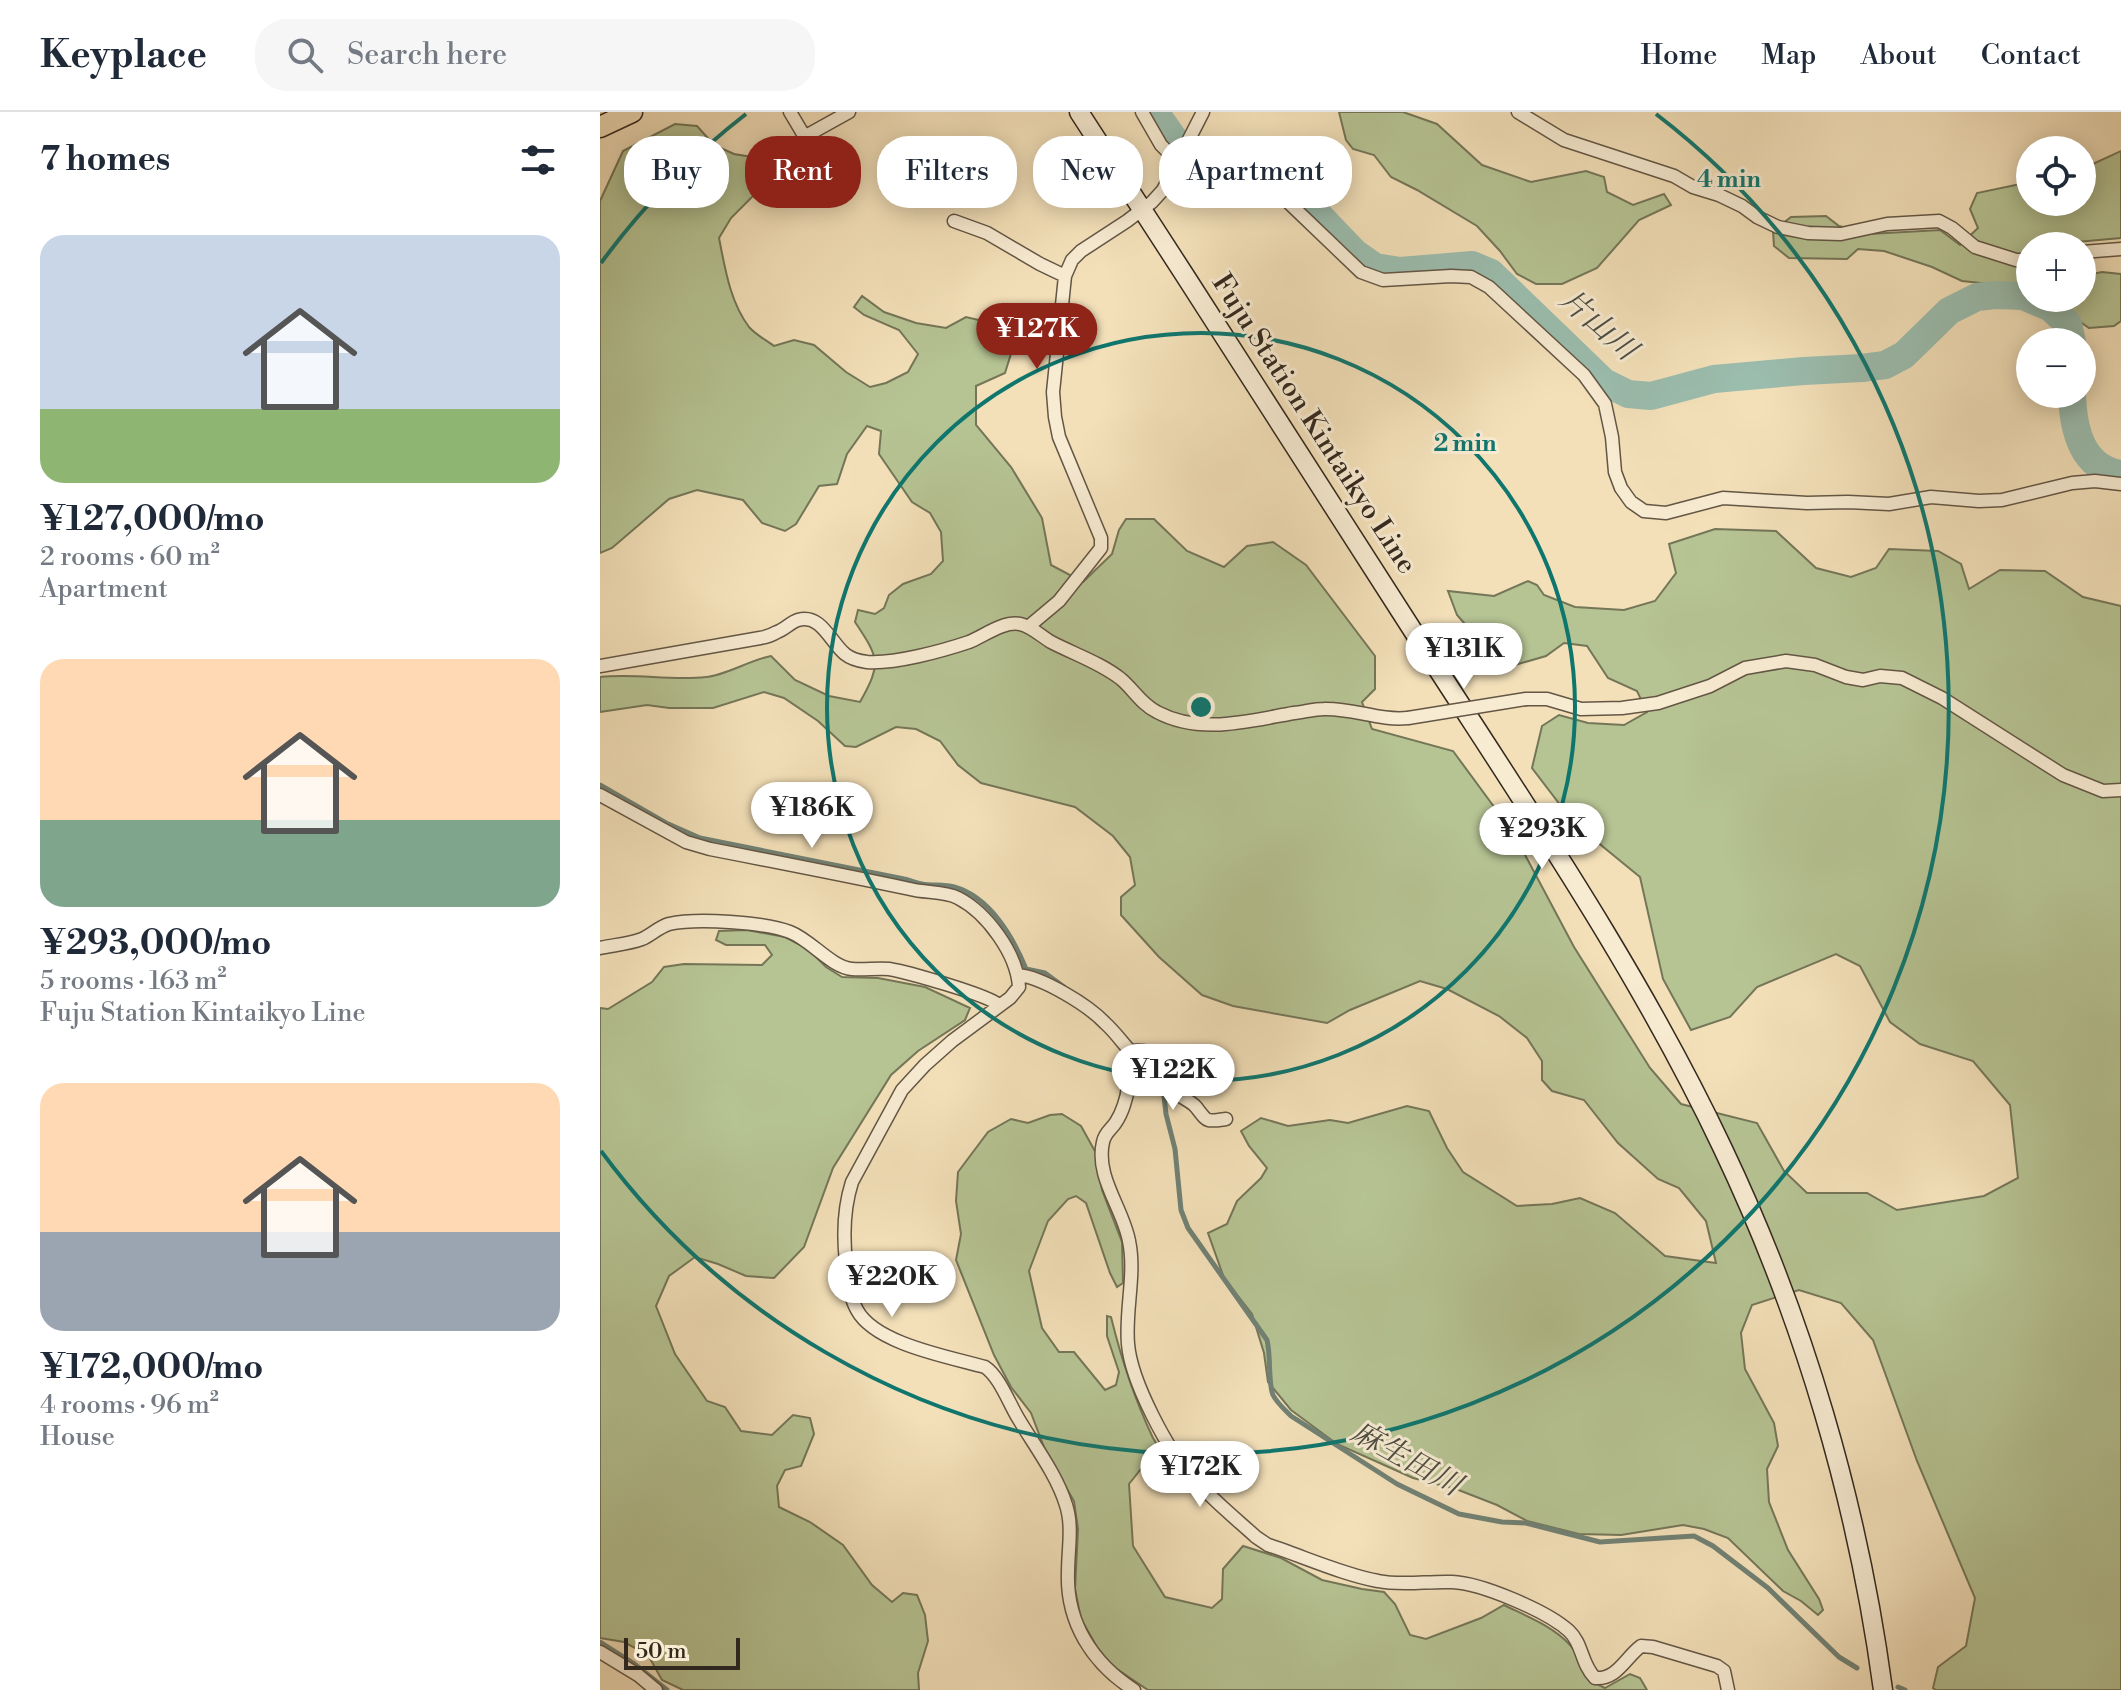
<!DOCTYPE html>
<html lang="en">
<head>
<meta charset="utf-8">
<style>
  :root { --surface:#fff; --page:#f6f6f7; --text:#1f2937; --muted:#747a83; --line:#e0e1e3; --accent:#8f2418 }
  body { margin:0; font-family:"Libre Bodoni","Noto Serif JP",serif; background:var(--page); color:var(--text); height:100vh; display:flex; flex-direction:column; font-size:30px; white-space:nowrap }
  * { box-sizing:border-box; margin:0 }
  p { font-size:26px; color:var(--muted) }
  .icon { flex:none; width:44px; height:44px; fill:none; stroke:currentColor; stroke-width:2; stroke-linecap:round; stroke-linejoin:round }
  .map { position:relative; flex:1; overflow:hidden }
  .sheet { display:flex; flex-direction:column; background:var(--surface); width:600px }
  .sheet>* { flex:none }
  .top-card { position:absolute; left:24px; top:24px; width:760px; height:72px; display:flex; gap:16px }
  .controls { position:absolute; left:1416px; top:24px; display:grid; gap:16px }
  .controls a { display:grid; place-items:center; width:80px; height:80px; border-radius:50%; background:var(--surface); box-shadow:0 4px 20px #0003; font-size:40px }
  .scale { position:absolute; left:24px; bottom:20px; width:116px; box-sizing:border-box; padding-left:8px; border:4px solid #33281e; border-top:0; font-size:22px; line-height:28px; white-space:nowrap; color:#33281e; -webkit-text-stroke:6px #f7ebd2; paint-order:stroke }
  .price { position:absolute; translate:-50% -68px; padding:0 18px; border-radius:28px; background:#fff; color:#222; font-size:26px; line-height:52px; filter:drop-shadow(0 2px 4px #0008) }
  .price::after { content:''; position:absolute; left:50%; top:48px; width:24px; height:18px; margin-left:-12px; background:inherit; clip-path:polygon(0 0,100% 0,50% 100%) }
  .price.active { background:var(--accent); color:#fff }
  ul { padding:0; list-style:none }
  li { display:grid; align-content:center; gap:16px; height:424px; padding:0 40px }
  li span { display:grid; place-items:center; height:248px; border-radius:24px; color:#555 }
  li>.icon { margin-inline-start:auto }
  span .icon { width:144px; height:144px; fill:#fffc; stroke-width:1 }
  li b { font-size:34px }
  h2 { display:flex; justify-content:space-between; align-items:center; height:96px; padding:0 40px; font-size:34px }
  .tag { padding:0 28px; border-radius:32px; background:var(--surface); box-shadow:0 4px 20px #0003; font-size:28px; line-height:72px }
  .tag.active { background:var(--accent); color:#fff }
  header { display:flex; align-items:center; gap:48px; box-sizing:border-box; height:112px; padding:0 40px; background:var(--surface); border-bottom:2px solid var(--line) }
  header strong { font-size:38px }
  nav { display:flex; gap:44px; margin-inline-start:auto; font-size:28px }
  .search { width:560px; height:72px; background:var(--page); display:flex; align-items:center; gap:20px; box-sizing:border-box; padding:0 28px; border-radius:32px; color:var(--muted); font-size:30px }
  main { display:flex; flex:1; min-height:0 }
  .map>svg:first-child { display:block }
  .green { fill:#b6c393; stroke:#747658; stroke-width:2 }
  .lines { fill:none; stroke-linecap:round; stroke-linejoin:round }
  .stream { stroke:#718174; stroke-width:5 }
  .river { stroke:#9bbdae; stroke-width:28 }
  .minor-casing { stroke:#635645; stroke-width:15 }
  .secondary-casing { stroke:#33281e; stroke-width:21 }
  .trunk-casing { stroke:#33281e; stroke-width:23 }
  .minor { stroke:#f7ebd2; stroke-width:12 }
  .secondary { stroke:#f7ebd2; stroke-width:18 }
  .trunk { stroke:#f3e0b9; stroke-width:20 }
  .minor-bridge-casing { stroke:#635645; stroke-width:15; stroke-linecap:butt }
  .minor-bridge { stroke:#f7ebd2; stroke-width:12 }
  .ring { fill:none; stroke:#0f766e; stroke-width:4 }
  .labels { text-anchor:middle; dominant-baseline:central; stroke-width:6; stroke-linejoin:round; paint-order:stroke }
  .street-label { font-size:28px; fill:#33281e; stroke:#f7ebd2 }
  .water-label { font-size:30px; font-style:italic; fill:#4d4d42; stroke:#f7ebd2 }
  .centre { fill:#0f766e; stroke:#f7ebd2; stroke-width:4 }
  .ring-label { font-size:24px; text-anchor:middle; font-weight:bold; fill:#0f766e; stroke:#f7ebd2; stroke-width:6; stroke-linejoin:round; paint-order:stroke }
</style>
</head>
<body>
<header>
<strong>Keyplace</strong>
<div class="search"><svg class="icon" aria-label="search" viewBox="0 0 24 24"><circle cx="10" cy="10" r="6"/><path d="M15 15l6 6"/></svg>Search here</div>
<nav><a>Home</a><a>Map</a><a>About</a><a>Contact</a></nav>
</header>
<main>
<section class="sheet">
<h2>7 homes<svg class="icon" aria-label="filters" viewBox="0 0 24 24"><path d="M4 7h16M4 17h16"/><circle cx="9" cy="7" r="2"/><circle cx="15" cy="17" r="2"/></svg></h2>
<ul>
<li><span style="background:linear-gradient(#c9d6e8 70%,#8fb573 0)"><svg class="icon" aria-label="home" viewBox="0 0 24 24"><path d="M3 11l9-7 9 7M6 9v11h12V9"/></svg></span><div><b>¥127,000/mo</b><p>2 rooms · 60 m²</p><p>Apartment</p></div></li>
<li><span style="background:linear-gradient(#ffd9b3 65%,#7fa58c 0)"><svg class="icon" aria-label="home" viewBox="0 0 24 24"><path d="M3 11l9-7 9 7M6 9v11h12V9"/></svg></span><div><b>¥293,000/mo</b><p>5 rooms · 163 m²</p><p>Fuju Station Kintaikyo Line</p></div></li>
<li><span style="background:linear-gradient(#ffd9b3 60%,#9aa5b1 0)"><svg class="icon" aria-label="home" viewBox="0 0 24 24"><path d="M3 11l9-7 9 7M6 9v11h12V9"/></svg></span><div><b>¥172,000/mo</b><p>4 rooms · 96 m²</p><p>House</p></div></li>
</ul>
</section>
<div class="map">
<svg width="1521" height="1578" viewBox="0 0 1521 1578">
  <rect width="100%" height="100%" fill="#f3e0b9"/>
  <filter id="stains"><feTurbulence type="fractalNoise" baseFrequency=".0025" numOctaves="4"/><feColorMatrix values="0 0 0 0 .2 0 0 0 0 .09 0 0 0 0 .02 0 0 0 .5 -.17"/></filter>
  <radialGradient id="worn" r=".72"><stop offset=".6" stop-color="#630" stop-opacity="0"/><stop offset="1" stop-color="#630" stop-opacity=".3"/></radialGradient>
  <path class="green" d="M739,0H803L837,12L882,53L931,70L986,59L1004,65L1007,80L1033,93L1064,82L1071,93L1039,108L997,156L962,172H936L917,162L900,139L877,114L817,78L791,65L774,43L753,37L746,28Z
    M75,12L97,14L114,33L134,42L158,46L170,58L162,75L131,106L119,126C125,156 130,190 149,215C156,223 166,228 174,234L194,228L214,233L246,260L270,275L286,271L308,260L318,242L299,218L264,203L254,195L262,184L284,200L316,211L346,216L366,205L404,214L414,232L405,261L376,274V313L411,355L442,406L451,453L483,470L512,442L519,418L526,407H554L587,439L624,455L647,434L673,430L706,453L775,544V577L762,590L772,617L853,639L914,722L974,835L1050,956L1081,992L1157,1011L1184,1059L1207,1081H1267L1297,1098L1384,1084L1418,1066L1410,993L1373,949L1320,932L1290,910L1260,854L1236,842L1157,875L1130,905L1091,918L1063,867L1040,765L974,711L932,656L942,614L959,603L988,611L1024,613L1047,600L1037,579L1008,566L987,534L964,531L946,544L915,553L894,545L857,503L848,479L894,484L928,469L937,473L944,483L975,495L1024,498L1055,489L1076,461L1069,432L1115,417L1176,419L1216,456L1251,465L1276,456L1289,437L1338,439L1361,452L1369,477L1400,458L1445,459L1483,485L1521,494V1578H1336L1333,1576L1338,1555L1366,1534L1375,1486L1317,1349L1273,1228L1241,1191L1199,1178L1152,1193L1141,1221L1145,1257L1174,1311L1178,1334L1167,1357L1169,1390L1188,1438L1219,1487L1223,1498L1218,1503L1201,1489L1183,1479L1128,1426L1104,1417L1083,1413L1021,1423L979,1422L927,1409L897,1393L856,1377L813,1366L737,1332L691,1298L668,1270L664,1241L652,1202L624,1166L608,1121L627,1112L637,1089L661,1066L667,1056L649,1034L641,1019L661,1006L688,1014L730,1008L748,1011L807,994L829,999L847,1036L863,1060L917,1094L952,1092L980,1086L1015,1101L1065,1144L1116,1151L1106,1109L1079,1076L1058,1067L1018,1031L984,988L952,979L942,968V949L927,926L899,904L847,877L820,869L750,898L727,911L633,894L602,883L559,845L521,803V785L535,773L530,745L513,724L475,695L381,671L358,653L340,629L316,617L296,615L256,635L245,634L218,609L184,586L164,580L113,596H69L47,593L0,600V565C36,561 70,569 106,565C124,564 150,548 171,544L195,568L229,584L260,590C282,551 279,546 255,510L258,498L275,502L284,496L289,483L303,472L331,462L343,449L341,420L330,401L312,390L279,342L281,319L267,314L247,342L237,372L219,374L196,412L185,419L162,411L143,388L97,378L69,387L12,436L0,441V89L23,39Z
    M1521,39V126L1466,131L1460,134H1430V179L1390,172L1362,169L1332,155L1284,139L1258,137L1247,147L1189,146L1174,134L1173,119L1191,105L1226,104L1239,114L1269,122L1340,118L1360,133L1378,116L1370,97L1377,81L1430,70V90H1482V57Z
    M1502,160L1521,162V209L1514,214L1489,216L1446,186H1482V164Z
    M147,818L185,825L208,837L226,855L242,865L278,866L325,875L370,896L365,908L318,939L291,963L233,1056L204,1135L174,1166L146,1164L118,1152L95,1145L69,1164L56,1194L75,1242L107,1289L125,1295L141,1319L172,1323L193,1303L210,1306L214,1322L201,1354L185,1358L177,1374L179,1395L210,1410L243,1433L272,1473L292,1490L303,1481L317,1483L325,1503L328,1529L318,1561L319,1578H83L62,1568L48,1543L24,1530L0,1526V896L8,897L52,870L64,855L84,852L162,853L172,843L165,833H126L116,828L119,819Z
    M462,1002L481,1014L496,1041L502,1078L522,1130L523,1171L517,1175L510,1161L486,1091L476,1084L468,1087L448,1109L429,1159L442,1216L459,1240H474L505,1278L516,1273L519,1260L507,1224V1204L511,1205C521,1246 535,1288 553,1326C562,1343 580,1354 587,1372H573L541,1357L529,1372L533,1434L565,1485L612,1496L622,1487L623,1457L643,1434L681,1446L722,1468L762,1477L784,1480L795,1492L810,1523L826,1527L881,1506L904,1493C926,1504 953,1514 970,1533C987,1551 978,1565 1005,1576L1030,1562L1040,1566L1047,1578H548L511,1553L497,1535L481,1507L475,1477L478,1417L474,1389L447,1343L431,1301L411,1275L394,1243L356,1148L361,1122L356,1089L358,1060L388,1020L411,1007L428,1011L450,1003Z"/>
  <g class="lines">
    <path class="stream" d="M0,673L66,711L100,726L304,767C310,768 316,771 322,772C332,774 344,772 354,775C390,785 413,825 426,857L445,861L464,875
      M543,944L560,963L563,975L566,1002L575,1037L581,1098L588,1116L667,1228C671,1244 668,1271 673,1283C677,1291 685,1298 691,1304L797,1372L859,1402L902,1410L926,1411L1000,1430L1094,1424L1113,1434L1168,1476L1239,1545L1257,1556
      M0,1530L33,1551L67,1578
      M1298,1575L1305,1578"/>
    <path class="river" d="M555,0L574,27L591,40L667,56L681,64L755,141L775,155L800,159L872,153L891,161L1004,270L1028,282L1051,284L1114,267L1204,259L1262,256L1285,253L1304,243L1349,199L1377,185L1395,183L1423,184L1451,196L1468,212L1472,230
      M1472,282C1473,316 1481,356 1521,362"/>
    <defs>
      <path id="minor" d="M190,0L212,37L228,53L251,63
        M542,0L561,33L577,49L586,54L645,63L663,71L688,90L761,160L783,168L851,164L871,165L889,175L984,263L1005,292L1012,325L1015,360L1021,376L1031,390L1044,399L1066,401L1123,386L1207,391L1248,390L1289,392L1331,385L1379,389L1402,388L1472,371L1495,369L1521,372
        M918,0L964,28L1074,64L1093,75L1119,83L1142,94L1157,105L1178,115L1208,121L1241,122L1287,112L1339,109L1352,116L1375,135L1416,148H1430
        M204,25L249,0
        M354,109L387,121L440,152L465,164
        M1482,140L1521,137
        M428,515L459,489L501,436V426L459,325L455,305L453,280L465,164L472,148L481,139L527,109L552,90L563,78L603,0
        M0,554L160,526C166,525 172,523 177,520C185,517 191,510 198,508C221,501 231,531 245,542C251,547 259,549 267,550C295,552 342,539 369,530C384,524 403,509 420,512C431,514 441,524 451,530C474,542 501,551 521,567C534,578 541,592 557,600C600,623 648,609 694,601C704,600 714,597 724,597C753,596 779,609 808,606
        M926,587H947L981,597L1022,596L1058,591L1110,574L1145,556L1186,549L1215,553L1246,565L1263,568L1280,564L1302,566L1342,586L1463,663L1503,679L1521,678
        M0,683L86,730L110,737C177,750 244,763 310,777C325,781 345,779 358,786C387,801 417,842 419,875L410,886L352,929L325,953L302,978L252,1070C244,1095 243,1123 246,1150C248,1165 249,1184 257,1198C275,1232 350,1245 385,1255C399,1264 409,1291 418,1306C434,1333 457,1363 466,1393C473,1414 468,1438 468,1460C466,1510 492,1551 534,1578
        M0,836C13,833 29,832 42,827C51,823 59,815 69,812C96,806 164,810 190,820C211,828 231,855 252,857C264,858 277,856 289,857C307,860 388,883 399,893
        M418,863C442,865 488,893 505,911C514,919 522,930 530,939C530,946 527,951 527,957C526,963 528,969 528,975C527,986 522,1001 516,1010C512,1017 505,1020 503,1030C495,1065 523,1096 529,1129C536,1162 525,1198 528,1232C531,1269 568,1340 594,1367C613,1388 635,1406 656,1425L668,1433C702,1444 744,1463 778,1469C802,1474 827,1469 852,1470C881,1471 947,1499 969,1519C983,1532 981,1552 995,1566C1017,1568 1025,1546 1041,1534L1053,1535L1117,1554L1124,1559L1128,1578
        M530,939C574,935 556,962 575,980C581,986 590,988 596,995C608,1010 605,1010 626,1007
        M0,1540L38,1563L56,1578"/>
      <path id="secondary" d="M479,0C595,178 709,357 824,536C929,699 1040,861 1123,1037C1204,1207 1258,1392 1283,1578"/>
      <path id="trunk" d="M0,15L32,0"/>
    </defs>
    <use href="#minor" class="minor-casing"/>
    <use href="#secondary" class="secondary-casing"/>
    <use href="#trunk" class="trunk-casing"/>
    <use href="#minor" class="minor"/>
    <use href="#secondary" class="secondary"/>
    <use href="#trunk" class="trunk"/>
    <defs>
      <path id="minor-bridge" d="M808,606L926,587"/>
    </defs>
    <use href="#minor-bridge" class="minor-bridge-casing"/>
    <use href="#minor-bridge" class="minor-bridge"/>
  </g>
  <g class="ring">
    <circle cx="601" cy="595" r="374"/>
    <path d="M1 151A747 747 0 0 1 146 2M1056 2A747 747 0 1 1 1 1039"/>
  </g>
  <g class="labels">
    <g class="street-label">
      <text transform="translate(714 312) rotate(57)">Fuju Station Kintaikyo Line</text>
    </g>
    <g class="water-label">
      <text transform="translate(998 213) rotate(41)">片山川</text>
      <text transform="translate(806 1347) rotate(29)">麻生田川</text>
    </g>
  </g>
  <circle cx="601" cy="595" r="12" class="centre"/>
  <g class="ring-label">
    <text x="1129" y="75">4 min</text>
    <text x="865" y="339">2 min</text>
  </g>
  <rect width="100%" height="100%" filter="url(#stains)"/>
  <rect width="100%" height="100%" fill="url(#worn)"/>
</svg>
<div class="controls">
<a><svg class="icon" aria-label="locate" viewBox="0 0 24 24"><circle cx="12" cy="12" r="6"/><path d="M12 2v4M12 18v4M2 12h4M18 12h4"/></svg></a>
<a>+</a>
<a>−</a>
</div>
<div class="scale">50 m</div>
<b class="price active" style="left:437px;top:259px">¥127K</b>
<b class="price" style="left:864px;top:579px">¥131K</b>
<b class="price" style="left:212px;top:738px">¥186K</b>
<b class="price" style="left:942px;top:759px">¥293K</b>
<b class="price" style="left:573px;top:1000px">¥122K</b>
<b class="price" style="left:292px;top:1207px">¥220K</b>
<b class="price" style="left:600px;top:1397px">¥172K</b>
<div class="top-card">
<a class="tag">Buy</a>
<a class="tag active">Rent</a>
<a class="tag">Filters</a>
<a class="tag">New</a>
<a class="tag">Apartment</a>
</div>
</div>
</main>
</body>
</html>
